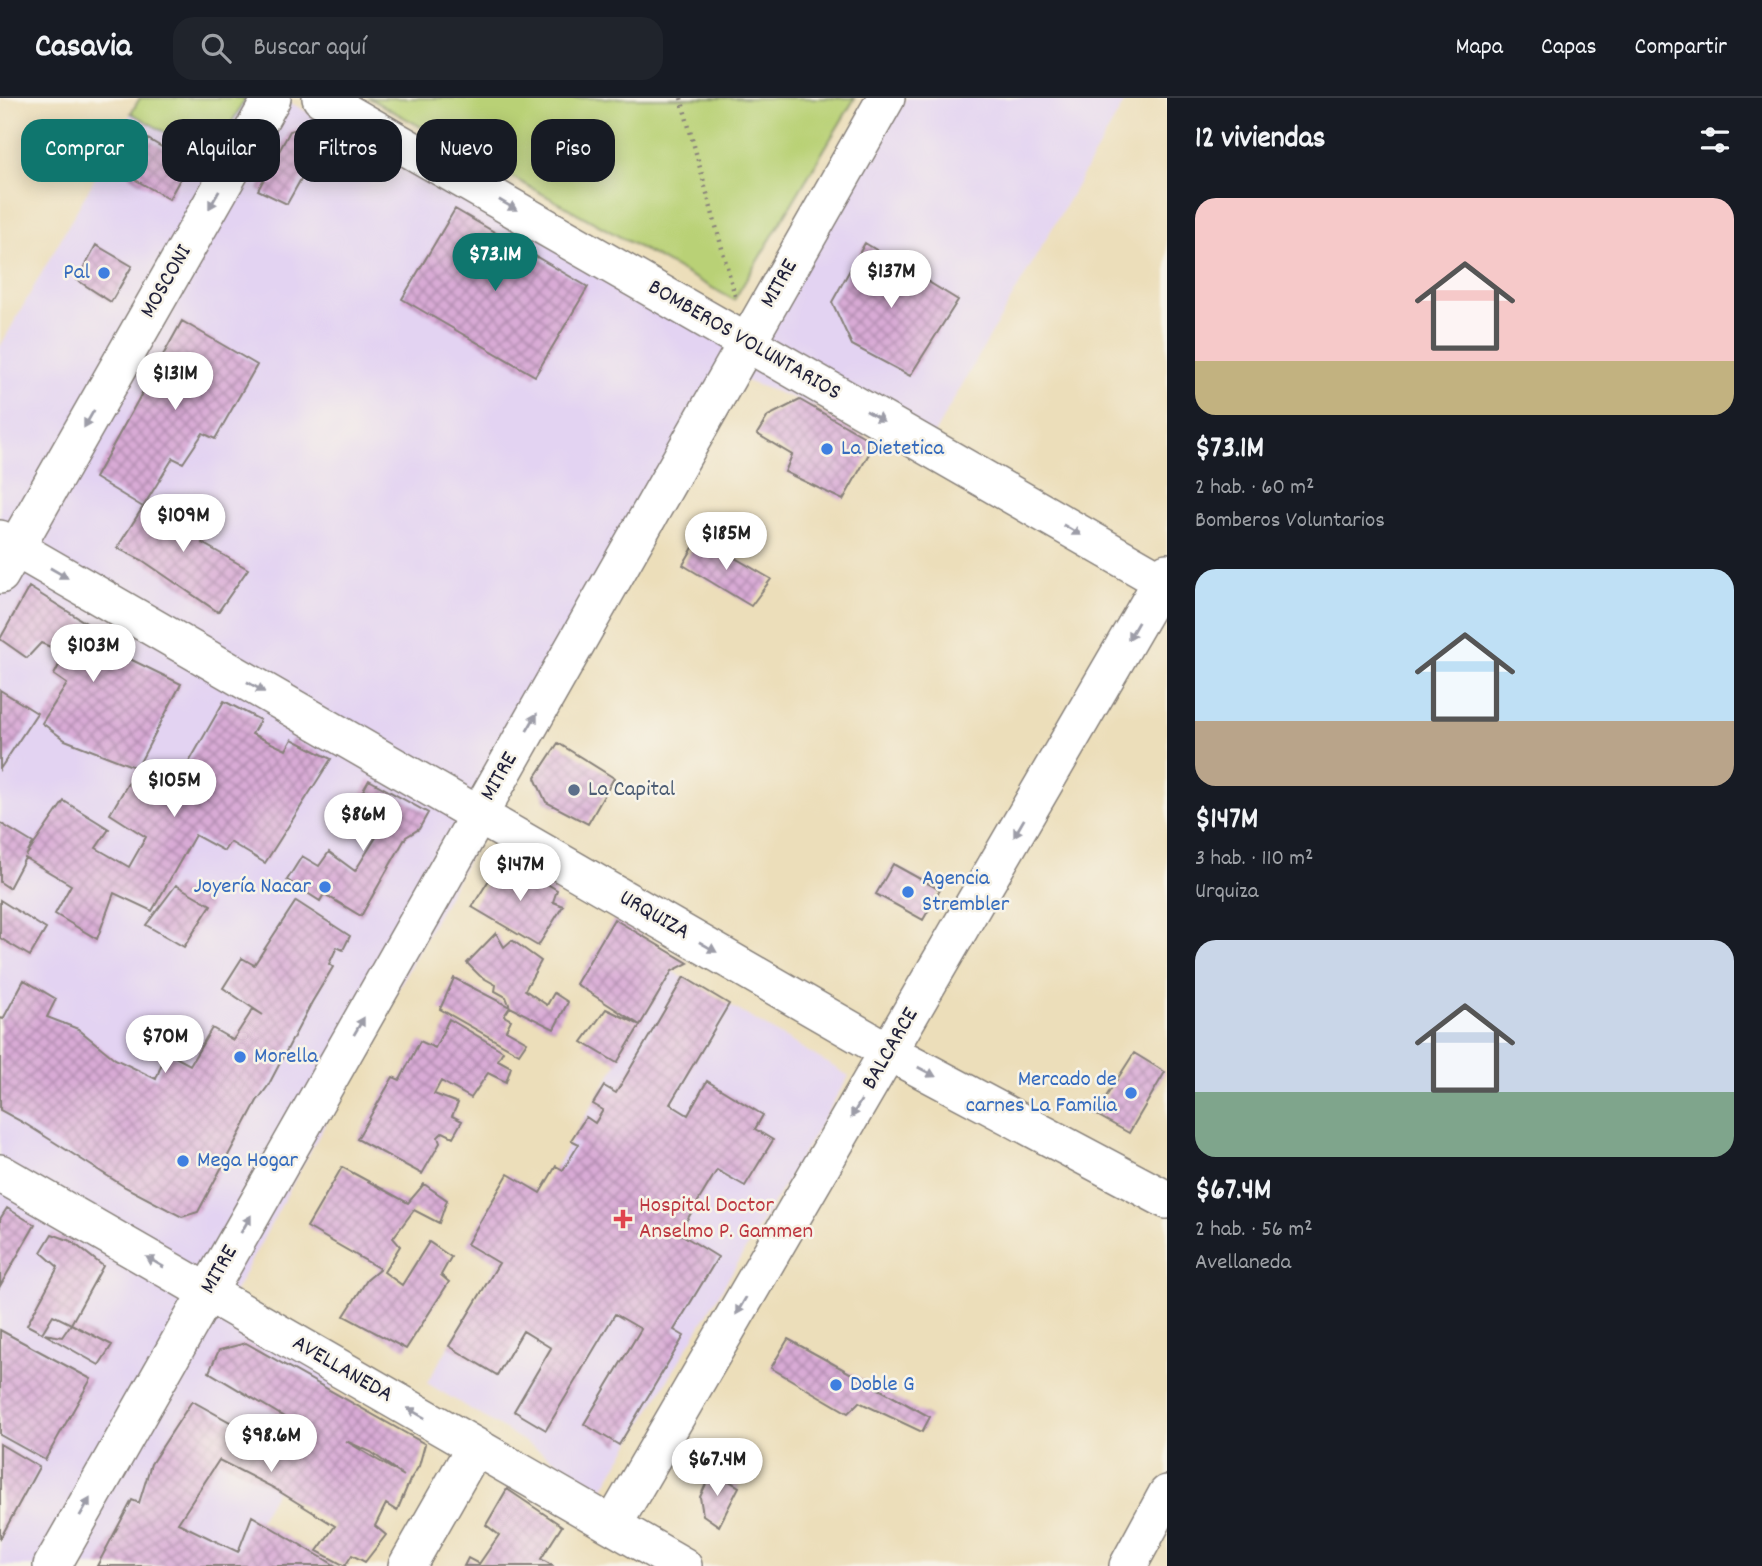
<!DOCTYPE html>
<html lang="es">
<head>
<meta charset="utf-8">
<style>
  :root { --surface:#171b24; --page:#20242c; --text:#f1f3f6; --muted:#9ea1a6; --line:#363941; --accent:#0f766e }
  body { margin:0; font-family:Dekko,sans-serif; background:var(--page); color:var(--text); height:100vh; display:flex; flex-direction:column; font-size:26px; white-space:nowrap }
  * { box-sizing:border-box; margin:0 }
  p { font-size:23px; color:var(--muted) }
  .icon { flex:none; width:38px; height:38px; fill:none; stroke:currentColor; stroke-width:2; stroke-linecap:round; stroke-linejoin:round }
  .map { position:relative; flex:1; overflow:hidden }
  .panel { display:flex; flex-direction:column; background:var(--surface); width:595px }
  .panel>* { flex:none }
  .banner { position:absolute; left:21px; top:21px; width:665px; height:63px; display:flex; gap:14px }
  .price { position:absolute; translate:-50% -60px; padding:0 16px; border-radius:24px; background:#fff; color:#222; font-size:23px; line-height:46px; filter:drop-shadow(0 2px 4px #0008) }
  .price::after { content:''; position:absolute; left:50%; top:42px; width:21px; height:16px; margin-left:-10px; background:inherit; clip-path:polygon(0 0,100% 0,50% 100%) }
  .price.on { background:var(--accent); color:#fff }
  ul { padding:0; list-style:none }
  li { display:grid; align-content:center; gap:14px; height:371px; padding:0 28px }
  li span { display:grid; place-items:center; height:217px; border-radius:21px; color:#555 }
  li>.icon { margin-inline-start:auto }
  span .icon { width:126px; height:126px; fill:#fffc; stroke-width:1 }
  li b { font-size:30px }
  h2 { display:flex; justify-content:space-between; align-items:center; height:84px; padding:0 28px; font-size:30px }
  .chip { padding:0 24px; border-radius:21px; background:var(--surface); box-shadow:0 4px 18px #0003; font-size:24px; line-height:63px }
  .chip.on { background:var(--accent); color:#fff }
  header { display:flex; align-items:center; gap:42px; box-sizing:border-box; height:98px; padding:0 35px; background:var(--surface); border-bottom:2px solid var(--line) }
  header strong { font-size:33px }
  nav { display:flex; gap:38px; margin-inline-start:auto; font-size:24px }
  .search { width:490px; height:63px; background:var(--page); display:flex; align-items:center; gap:18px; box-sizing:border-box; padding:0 24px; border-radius:21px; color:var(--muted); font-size:26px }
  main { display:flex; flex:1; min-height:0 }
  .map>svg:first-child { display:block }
  .built { fill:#e3d3f2 }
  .park { fill:#b9d176; stroke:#6e7a58; stroke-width:2 }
  .building { fill:url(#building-cross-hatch); fill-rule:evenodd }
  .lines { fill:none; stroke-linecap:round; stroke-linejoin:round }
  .minor-casing { stroke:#87807a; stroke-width:40 }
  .path { stroke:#87807a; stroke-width:4.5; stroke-dasharray:2 5; stroke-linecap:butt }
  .minor { stroke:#fff; stroke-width:37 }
  .oneway { fill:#9c9ca7 }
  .shop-dot { fill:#3f7fe0; stroke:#f7f3e8; stroke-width:2.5 }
  .service-dot { fill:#5c6f8a; stroke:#f7f3e8; stroke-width:2.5 }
  .health-dot { fill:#e0444e; stroke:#f7f3e8; stroke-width:2.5 }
  .labels { text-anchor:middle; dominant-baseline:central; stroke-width:5; stroke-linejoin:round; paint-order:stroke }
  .shop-label { font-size:23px; fill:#366cbe; stroke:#f7f3e8; text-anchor:start }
  .street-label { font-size:23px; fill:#22223b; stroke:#f7f3e8 }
  .service-label { font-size:23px; fill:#4e5e75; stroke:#f7f3e8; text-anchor:start }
  .health-label { font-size:23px; fill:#be3a42; stroke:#f7f3e8; text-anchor:start }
</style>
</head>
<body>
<header>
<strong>Casavia</strong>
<div class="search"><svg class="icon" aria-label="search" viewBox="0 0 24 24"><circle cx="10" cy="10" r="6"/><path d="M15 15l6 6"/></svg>Buscar aquí</div>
<nav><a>Mapa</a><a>Capas</a><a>Compartir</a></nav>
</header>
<main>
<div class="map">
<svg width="1167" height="1468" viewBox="0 0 1167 1468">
  <defs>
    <pattern id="building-cross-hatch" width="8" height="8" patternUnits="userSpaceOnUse" patternTransform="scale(1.75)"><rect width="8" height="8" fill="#d9abd6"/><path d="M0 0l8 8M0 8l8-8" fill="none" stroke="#b08baf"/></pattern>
  </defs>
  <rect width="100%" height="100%" fill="#f7f3e8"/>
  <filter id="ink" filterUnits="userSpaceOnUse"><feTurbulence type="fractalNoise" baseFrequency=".0143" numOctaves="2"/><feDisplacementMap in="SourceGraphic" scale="14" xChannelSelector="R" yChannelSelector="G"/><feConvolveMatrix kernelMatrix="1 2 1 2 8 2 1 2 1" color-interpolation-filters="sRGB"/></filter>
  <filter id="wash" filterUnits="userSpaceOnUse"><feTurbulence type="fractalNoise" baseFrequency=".00686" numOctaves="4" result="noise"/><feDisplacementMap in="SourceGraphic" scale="28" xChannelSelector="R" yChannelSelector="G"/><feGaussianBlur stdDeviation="1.57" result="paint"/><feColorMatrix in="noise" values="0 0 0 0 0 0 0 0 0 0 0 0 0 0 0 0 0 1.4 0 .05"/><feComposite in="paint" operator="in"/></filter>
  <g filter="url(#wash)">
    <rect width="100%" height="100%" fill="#ecdeba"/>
    <path class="built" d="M140,0H281L747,245L906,0H1127L927,348L729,277L228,1206L343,1272L234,1468H0V249Z
      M672,873L849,978L603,1391L427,1285L498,1165L467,1146L508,1076L540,1095Z"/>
    <path class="park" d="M140,0H246L211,60L131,15Z
      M369,0H855L734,202Z"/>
    <g id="blocks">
      <path class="building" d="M320,24L329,31L287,106L258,92L290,33Z
        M148,41L189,65L169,101L127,77Z
        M455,111L588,189L535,278L402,201Z
        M865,145L958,202L910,278L852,247L832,204Z
        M96,147L132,168L111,204L77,182Z
        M182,223L257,267L215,341L203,335L183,365L173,360L143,409L95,380Z
        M800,302L875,345L843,402L785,374L792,357L757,336L768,318Z
        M169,405L213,430L202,445L248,471L218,514L142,462L117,450L143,409L162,421Z
        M699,439L771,481L751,508L683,467Z
        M29,489L94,530L89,541L181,586L137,670L65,642L42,625L67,586L54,577L65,555L41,545L27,560L0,541Z
        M0,592L37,615L0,671Z
        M224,603L260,622L252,636L286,652L292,641L331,661L265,765L230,744L224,753L195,737L152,813L114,795L97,841L55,816L71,787L25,760L9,790L0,784V725L33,745L26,758L64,703L109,731L96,750L129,769L146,739L110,716L137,670L159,683L167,672L180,680Z
        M558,645L614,680L588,726L546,704L535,680Z
        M369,682L428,715L419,731L406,739L361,818L324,796L320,803L287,782L302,758L319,768L329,754L355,773L383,728L365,719L355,707Z
        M893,766L940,792L923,822L876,796Z
        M518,768L557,792L553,804L563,808L538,848L472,809L494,774Z
        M176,787L211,807L184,849L146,827Z
        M0,802L46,831L30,858L0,840Z
        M296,803L350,838L343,852L337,849L329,866L333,869L312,904L268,988L257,1003L198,1114L182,1119L125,1089L24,1025L0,1012V920L3,921L24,882L56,901L47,919L78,931L115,961L156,981L166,954L190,967L212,930L233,942L253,911L263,917L223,890L242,860L254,867Z
        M614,821L688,865L672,873L640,927L576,886Z
        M496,835L504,849L512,842L541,863L525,892L547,907L554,895L568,904L554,931L510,909L506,899L495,893L496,887L480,878L467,865Z
        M684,879L729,906L670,1006L688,1017L707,983L763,1017L755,1031L773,1042L745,1088L717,1072L679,1135L718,1159L674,1232L684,1238L619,1347L584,1326L641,1231L615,1216L546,1332L514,1313L551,1250L523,1233L497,1277L449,1248L499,1165L467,1146L508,1076L540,1095L556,1068L563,1072L579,1046L571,1042L586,1019L595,1025L603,1012L593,1006L604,988L616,995Z
        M454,880L510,909L504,918L511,922L506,932L527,944L519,956L440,911Z
        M606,911L640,927L617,965L582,944Z
        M449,921L503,953L498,962L511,969L506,984L488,975L471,1000L441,983L434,996L458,1005L452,1018L462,1023L453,1039L443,1034L438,1039L440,1045L422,1076L357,1041L393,979L400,982L420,943L435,950Z
        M1134,955L1165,974L1129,1035L1095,1016Z
        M342,1069L408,1105L424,1086L447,1102L439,1125L414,1112L393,1140L400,1148L384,1174L402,1187L429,1144L451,1159L441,1177L449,1184L406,1251L344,1218L367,1182L380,1171L307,1129Z
        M7,1110L35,1127L0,1188V1121Z
        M52,1136L71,1143L103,1168L71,1226L53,1217L42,1235L27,1227L58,1169L41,1154Z
        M71,1226L112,1247L99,1267L44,1236L62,1239Z
        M0,1232L91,1281L45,1362L0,1337Z
        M788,1241L930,1319L922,1334L859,1304L848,1315L771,1270Z
        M246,1245L425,1346L419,1368L410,1382L397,1413L386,1406L375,1428L386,1437L365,1464L352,1457L345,1468L317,1453L335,1428L272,1389L219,1362L178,1425L238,1454L252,1418L336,1468H97L132,1402L139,1405L151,1366L192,1303L293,1359L309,1334L209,1274L219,1252ZM346,1343L371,1354L404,1378Z
        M0,1346L39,1369L0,1441Z
        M712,1373L739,1389L719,1428L703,1417L700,1399Z
        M507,1391L562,1428L541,1461L553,1468H464L468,1460L479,1466L499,1437L486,1427Z"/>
    </g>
  </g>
  <g filter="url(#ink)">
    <use href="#blocks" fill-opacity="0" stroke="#87807a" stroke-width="2"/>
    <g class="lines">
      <defs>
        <path id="minor" d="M321,0L1167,486
          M0,441L889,954L1167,1102
          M0,477L272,0
          M0,1075L683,1468
          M613,1427L1167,474
          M52,1468L886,0
          M407,1468L475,1349
          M1128,1468L1167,1396"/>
      </defs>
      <use href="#minor" class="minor-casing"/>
      <path class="path" d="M681,0L735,198"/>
      <use href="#minor" class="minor"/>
    </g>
    <defs><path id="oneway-solid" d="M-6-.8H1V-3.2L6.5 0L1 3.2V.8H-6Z" transform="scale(1.75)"/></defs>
    <g class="oneway">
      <use href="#oneway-solid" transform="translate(214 102) rotate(120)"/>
      <use href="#oneway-solid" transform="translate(508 107) rotate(30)"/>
      <use href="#oneway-solid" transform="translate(875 318) rotate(30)"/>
      <use href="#oneway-solid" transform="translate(89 321) rotate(120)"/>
      <use href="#oneway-solid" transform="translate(1072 432) rotate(30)"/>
      <use href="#oneway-solid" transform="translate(59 475) rotate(30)"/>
      <use href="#oneway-solid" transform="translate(1133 533) rotate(120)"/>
      <use href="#oneway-solid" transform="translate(256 589) rotate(30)"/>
      <use href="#oneway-solid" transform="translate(532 624) rotate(-60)"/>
      <use href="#oneway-solid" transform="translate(1019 730) rotate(120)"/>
      <use href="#oneway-solid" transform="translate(708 849) rotate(30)"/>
      <use href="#oneway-solid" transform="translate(359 928) rotate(-60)"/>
      <use href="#oneway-solid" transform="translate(927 974) rotate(28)"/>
      <use href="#oneway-solid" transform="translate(856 1011) rotate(120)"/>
      <use href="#oneway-solid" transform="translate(246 1126) rotate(-60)"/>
      <use href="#oneway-solid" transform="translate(155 1164) rotate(-150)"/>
      <use href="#oneway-solid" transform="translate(741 1208) rotate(120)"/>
      <use href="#oneway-solid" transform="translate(416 1315) rotate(-150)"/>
      <use href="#oneway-solid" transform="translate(85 1409) rotate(-60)"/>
    </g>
  </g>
  <g class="shop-dot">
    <circle cx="104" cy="175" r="7"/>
    <circle cx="827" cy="351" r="7"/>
    <circle cx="325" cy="789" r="7"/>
    <circle cx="908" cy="794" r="7"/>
    <circle cx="240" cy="959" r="7"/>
    <circle cx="1131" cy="995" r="7"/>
    <circle cx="183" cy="1063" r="7"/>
    <circle cx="836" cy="1287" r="7"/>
  </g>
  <circle class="service-dot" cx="574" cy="692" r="7"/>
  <path class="health-dot" d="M619.5 1110.5h7v7h7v7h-7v7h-7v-7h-7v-7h7z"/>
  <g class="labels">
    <g class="shop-label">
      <text x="90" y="175" text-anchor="end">Pal</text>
      <text x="841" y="351">La Dietetica</text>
      <text x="922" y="781">Agencia<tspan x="922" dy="26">Strembler</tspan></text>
      <text x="311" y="789" text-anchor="end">Joyería Nacar</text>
      <text x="254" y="959">Morella</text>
      <text x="1117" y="982" text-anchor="end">Mercado de<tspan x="1117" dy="26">carnes La Familia</tspan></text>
      <text x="197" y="1063">Mega Hogar</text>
      <text x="850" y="1287">Doble G</text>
    </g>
    <g class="street-label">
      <text transform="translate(167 184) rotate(-60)">MOSCONI</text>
      <text transform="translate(780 186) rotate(-60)">MITRE</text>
      <text transform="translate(744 243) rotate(30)">BOMBEROS VOLUNTARIOS</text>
      <text transform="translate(500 679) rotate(-60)">MITRE</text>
      <text transform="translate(654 818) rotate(30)">URQUIZA</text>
      <text transform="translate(891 951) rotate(-60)">BALCARCE</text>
      <text transform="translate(220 1172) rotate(-60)">MITRE</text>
      <text transform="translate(342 1272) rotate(30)">AVELLANEDA</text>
    </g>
    <g class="service-label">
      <text x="588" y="692">La Capital</text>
    </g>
    <g class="health-label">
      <text x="639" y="1108">Hospital Doctor<tspan x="639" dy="26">Anselmo P. Gammen</tspan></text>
    </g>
  </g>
</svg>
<b class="price on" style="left:495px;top:195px">$73.1M</b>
<b class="price" style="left:891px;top:212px">$137M</b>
<b class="price" style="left:175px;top:314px">$131M</b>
<b class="price" style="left:183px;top:456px">$109M</b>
<b class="price" style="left:726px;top:474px">$185M</b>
<b class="price" style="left:93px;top:586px">$103M</b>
<b class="price" style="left:174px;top:721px">$105M</b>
<b class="price" style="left:363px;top:755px">$86M</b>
<b class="price" style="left:520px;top:805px">$147M</b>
<b class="price" style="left:165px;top:977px">$70M</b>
<b class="price" style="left:271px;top:1376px">$98.6M</b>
<b class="price" style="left:717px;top:1400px">$67.4M</b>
<div class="banner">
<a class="chip on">Comprar</a>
<a class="chip">Alquilar</a>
<a class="chip">Filtros</a>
<a class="chip">Nuevo</a>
<a class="chip">Piso</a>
</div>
</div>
<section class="panel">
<h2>12 viviendas<svg class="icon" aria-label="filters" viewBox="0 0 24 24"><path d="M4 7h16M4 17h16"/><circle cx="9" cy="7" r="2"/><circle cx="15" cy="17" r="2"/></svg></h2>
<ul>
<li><span style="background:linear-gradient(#f6c9c9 75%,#c2b280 0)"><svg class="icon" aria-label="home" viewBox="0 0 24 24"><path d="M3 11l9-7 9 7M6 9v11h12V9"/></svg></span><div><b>$73.1M</b><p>2 hab. · 60 m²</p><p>Bomberos Voluntarios</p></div></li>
<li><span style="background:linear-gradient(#bfe0f5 70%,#b9a48a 0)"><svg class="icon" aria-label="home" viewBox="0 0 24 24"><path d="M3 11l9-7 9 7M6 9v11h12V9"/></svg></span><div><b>$147M</b><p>3 hab. · 110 m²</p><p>Urquiza</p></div></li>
<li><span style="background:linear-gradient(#c9d6e8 70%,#7fa58c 0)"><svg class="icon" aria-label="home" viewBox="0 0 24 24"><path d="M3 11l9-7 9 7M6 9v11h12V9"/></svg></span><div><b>$67.4M</b><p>2 hab. · 56 m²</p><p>Avellaneda</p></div></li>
</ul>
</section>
</main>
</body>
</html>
